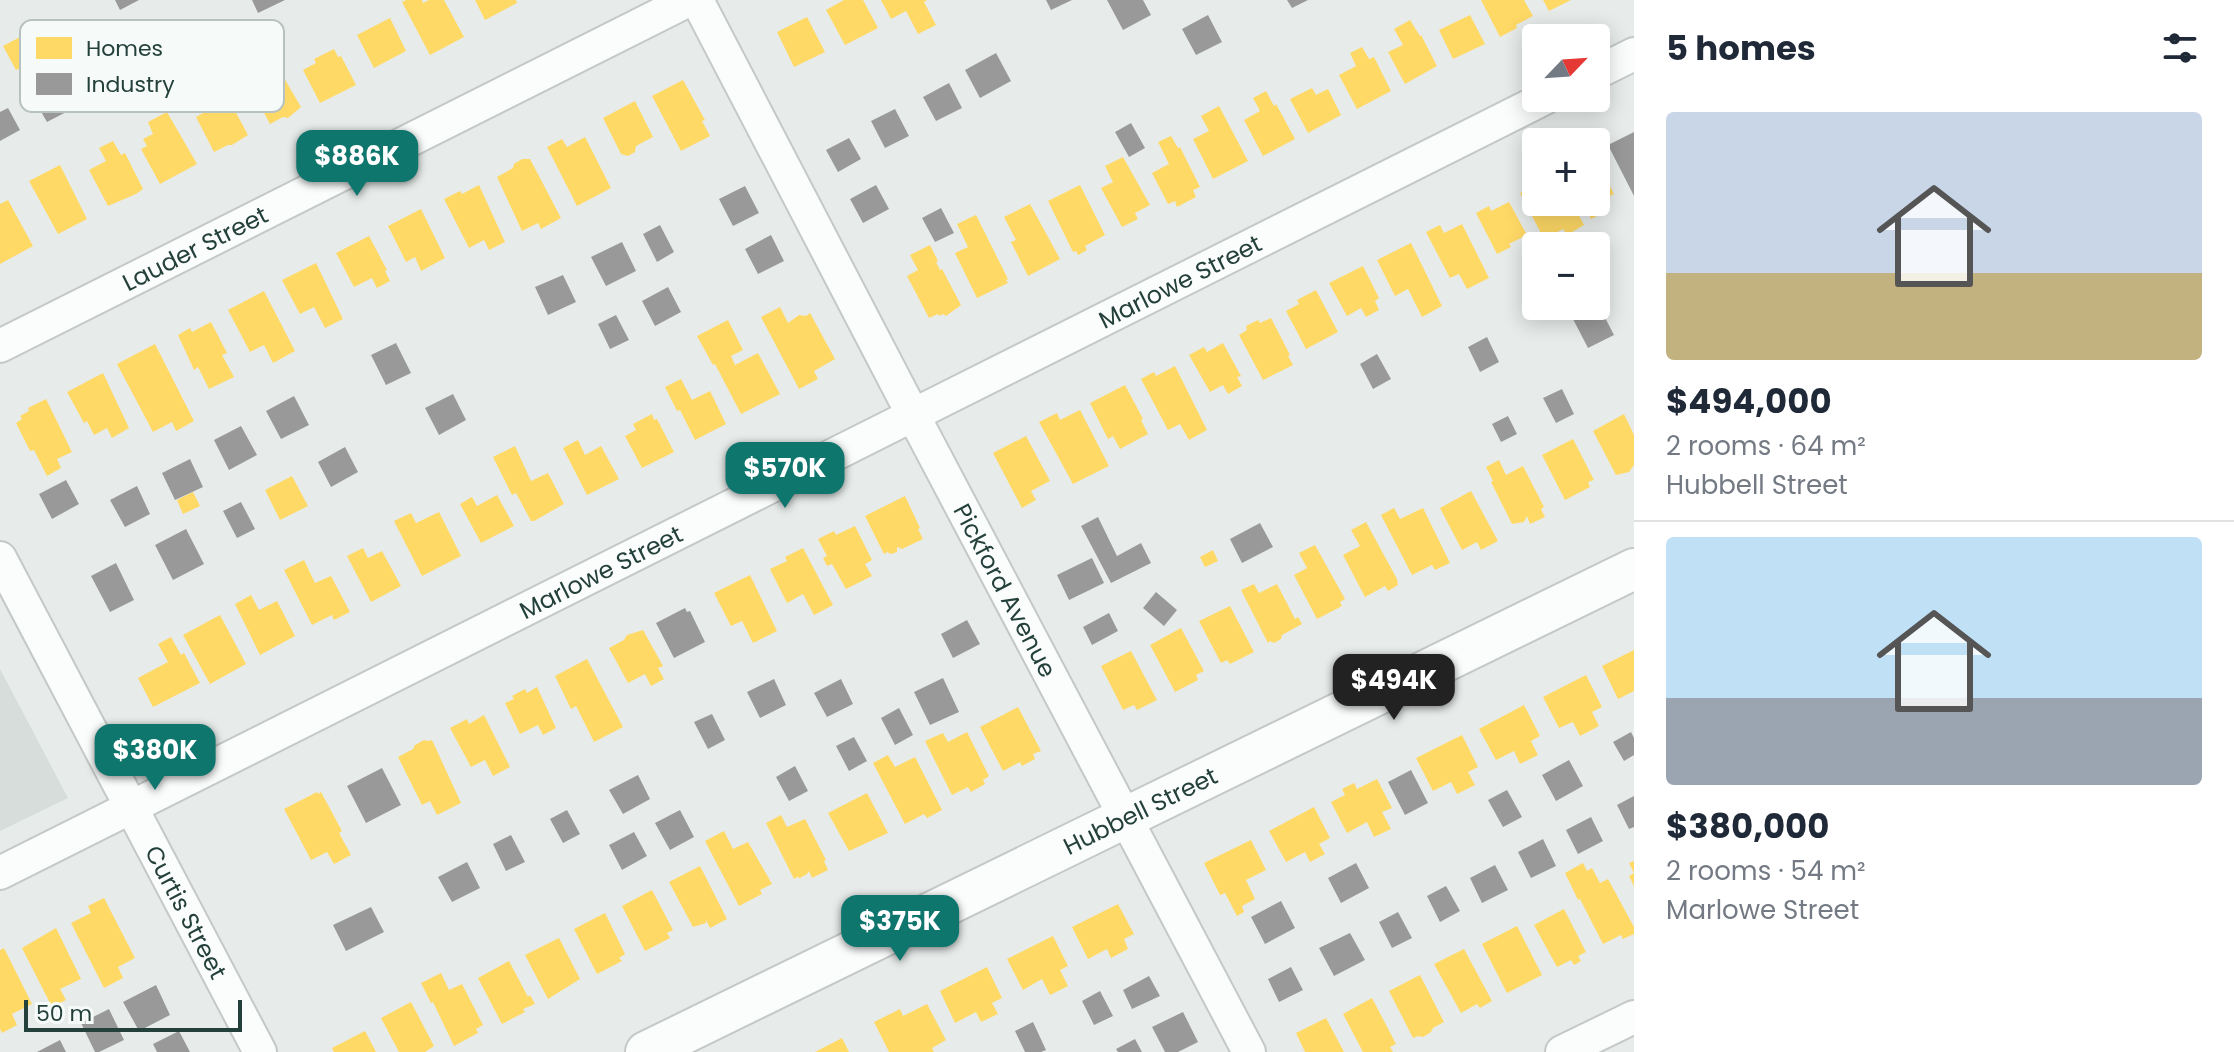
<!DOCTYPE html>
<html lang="en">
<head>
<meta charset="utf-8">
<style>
  :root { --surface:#fff; --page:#f6f6f7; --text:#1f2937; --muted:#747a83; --line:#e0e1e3; --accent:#0f766e }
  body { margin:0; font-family:Poppins,sans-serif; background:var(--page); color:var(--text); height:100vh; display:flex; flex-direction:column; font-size:30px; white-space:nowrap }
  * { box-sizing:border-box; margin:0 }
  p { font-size:26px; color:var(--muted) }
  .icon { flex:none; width:44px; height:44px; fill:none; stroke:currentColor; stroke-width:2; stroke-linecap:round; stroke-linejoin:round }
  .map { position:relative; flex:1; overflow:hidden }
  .panel { display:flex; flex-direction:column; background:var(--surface); width:600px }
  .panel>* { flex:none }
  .needle { width:52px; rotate:65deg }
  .tools { position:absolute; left:1522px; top:24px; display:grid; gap:16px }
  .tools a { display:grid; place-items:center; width:88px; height:88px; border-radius:8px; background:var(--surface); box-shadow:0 4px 20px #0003; font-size:40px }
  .scale { position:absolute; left:24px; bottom:20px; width:218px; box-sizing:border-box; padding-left:8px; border:4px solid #24403b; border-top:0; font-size:22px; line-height:28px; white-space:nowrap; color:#24403b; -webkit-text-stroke:6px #f6faf9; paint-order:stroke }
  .price { position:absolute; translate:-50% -68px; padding:0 18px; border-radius:16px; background:var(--accent); color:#fff; font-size:26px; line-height:52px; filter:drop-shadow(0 2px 4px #0008) }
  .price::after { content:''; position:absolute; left:50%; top:48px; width:24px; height:18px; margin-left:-12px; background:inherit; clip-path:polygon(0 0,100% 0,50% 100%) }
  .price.current { background:#222; color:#fff }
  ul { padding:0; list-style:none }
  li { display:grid; align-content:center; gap:16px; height:424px; padding:0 32px }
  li+li { border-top:2px solid var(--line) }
  li span { display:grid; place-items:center; height:248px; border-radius:8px; color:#555 }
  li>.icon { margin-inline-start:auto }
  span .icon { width:144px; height:144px; fill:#fffc; stroke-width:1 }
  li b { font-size:34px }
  h2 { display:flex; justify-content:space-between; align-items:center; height:96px; padding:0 32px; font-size:34px }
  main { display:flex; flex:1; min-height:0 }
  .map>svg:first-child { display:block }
  .built { fill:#d6ddda }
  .homes { fill:#ffd966 }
  .industry { fill:#999 }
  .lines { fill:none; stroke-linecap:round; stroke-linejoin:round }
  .minor-casing { stroke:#c4c9c7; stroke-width:36 }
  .tertiary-casing { stroke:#c4c9c7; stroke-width:44 }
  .minor { stroke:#fbfcfc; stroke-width:32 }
  .tertiary { stroke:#fbfcfc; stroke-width:40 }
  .labels { text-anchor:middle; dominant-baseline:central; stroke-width:8; stroke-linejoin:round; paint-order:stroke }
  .street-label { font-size:24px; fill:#24403b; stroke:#f6faf9 }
  .key { fill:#f6faf9; stroke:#b7c2c0; stroke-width:2 }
  .key-label { font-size:22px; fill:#24403b }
</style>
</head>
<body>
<main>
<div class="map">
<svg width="1634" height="1052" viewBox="0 0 1634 1052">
  <rect width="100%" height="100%" fill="#e7ecea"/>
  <path class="built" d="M0,669L68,798L0,831Z"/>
  <path class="homes" d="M406,0H422L423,3L429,0H444L464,37L430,55L402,2Z
    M475,0H516L517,3L485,20Z
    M844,0H863L878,28L845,45L826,10Z
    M881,0H927L924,2L936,25L918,34L906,11L891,19Z
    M1481,0H1524L1533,16L1516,25L1517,28L1500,37Z
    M1543,0H1571L1549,11Z
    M1470,15L1485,44L1453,59L1439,30Z
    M807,17L825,52L794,67L777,32Z
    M390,18L406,51L374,68L357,35Z
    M1410,20L1420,36L1421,35L1437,66L1405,84L1388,52L1403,45L1394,29Z
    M22,36L35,61L16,70L3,46Z
    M1362,47L1369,59L1374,57L1391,91L1357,109L1339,75L1356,66L1350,53Z
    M334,49L338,57L341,56L356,85L320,103L303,70L316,63L314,59Z
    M274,61L301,107L288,118L283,117L270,124L253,92L267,85L259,69Z
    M683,80L705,120L702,121L710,136L681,151L652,96Z
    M219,81L248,135L232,145H228L214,152L196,117L210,109L200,91Z
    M1312,88L1316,95L1328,89L1341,115L1308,133L1290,99Z
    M1266,91L1274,106L1276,104L1295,139L1263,156L1244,120L1260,111L1253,98Z
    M635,101L653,137L636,146L635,152L628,156L621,154L603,118Z
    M1219,106L1248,161L1213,179L1193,139L1209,131L1201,116Z
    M167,112L197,164L160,184L141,149L147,146L143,139L153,134L148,122Z
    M1171,136L1178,148L1180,147L1200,187L1193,190L1196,197L1177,207L1175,201L1168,204L1152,173L1169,164L1158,142Z
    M585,137L611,188L577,206L547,147L562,139L567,147Z
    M113,141L121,155L125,153L143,189L136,194L108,206L89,170L106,161L99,148Z
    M1123,157L1150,205L1135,213L1138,219L1122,227L1101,188L1113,182L1105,166Z
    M522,159H530L561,218L541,229L538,223L522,231L497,177L513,168L514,164Z
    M1596,159L1614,194L1603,199L1609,210L1591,219L1586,209L1582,210L1578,202H1596Z
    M60,165L87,219L58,234L29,181Z
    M479,185L505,242L489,250L484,240L469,248L444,199L460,191L462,194Z
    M1080,185L1105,235L1085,246L1087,250L1078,255L1076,251L1073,252L1048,201Z
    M1536,185V202H1572L1584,225L1567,235L1563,229L1544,239L1520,193Z
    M8,200L33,246L0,264V204Z
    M1509,202L1527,235L1509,244L1511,247L1497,254L1476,213L1489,206L1491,211Z
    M1030,204L1060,259L1028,276L1011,242L1016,240L1004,217Z
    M421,209L445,258L421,271L415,257L406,262L388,226Z
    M976,215L1008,279L1006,280L1008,283L977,298L955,253L968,247L957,224Z
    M1462,224L1489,278L1467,289L1459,274L1450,278L1426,232L1440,225L1444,233Z
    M369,236L387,270L385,271L390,281L377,288L372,278L354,287L336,253Z
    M1411,243L1442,306L1422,317L1408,289L1395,296L1377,260Z
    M930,245L938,261L936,262L940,270L942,269L961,305L946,316L943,314L939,316L938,314L929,318L907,276L918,270L910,255Z
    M316,263L343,319L325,328L314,307L300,314L282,280Z
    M1363,266L1379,298L1375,301L1379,310L1366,317L1361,308L1347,316L1329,283Z
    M1316,290L1338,332L1306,349L1286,311L1299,304L1297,300Z
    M264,291L295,351L273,363L264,345L250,352L228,310Z
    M780,307L788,323L799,315L806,316L810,313L835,359L814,371L818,379L799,389L761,317Z
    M1271,318L1290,355L1288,356L1293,365L1263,380L1239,335L1247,330L1246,326L1258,320L1260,323Z
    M728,320L743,350L731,356L735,365L758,353L780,394L741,414L715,364L713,365L697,336Z
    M211,322L227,353L222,355L234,377L209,389L198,367L194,370L178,335L190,328L192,332Z
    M1223,343L1241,376L1237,377L1242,386L1228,394L1223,385L1210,392L1189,355L1204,347L1207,352Z
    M155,344L194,421L176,431L172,422L153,432L117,364Z
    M1175,366L1207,430L1189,440L1180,424L1168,430L1141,379L1154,372L1156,376Z
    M103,373L129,428L112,438L107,428L94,435L87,421L84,423L67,392Z
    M681,379L692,400L710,391L726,424L695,440L680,410L677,411L665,387Z
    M1125,385L1143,419L1141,420L1148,434L1120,449L1113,436L1108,439L1090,403Z
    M46,399L72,452L57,459L61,468L47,476L34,450L30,451L16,423L22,419L20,416L29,411L28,408Z
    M1080,410L1109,466L1073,484L1039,422L1057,413L1060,420Z
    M652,414L654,420L657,419L674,452L642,468L625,436L636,430L633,424Z
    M1624,414L1634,435V465L1629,472L1616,475L1593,431Z
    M1026,436L1050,481L1031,491L1036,500L1022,508L993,453Z
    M1573,439L1594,480L1588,482L1590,487L1565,500L1542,455Z
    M578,440L585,455L601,446L619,479L587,495L563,448Z
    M515,446L531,481L548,473L564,504L534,521H531L516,493L512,495L493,457Z
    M1499,460L1506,475L1523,466L1544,507L1541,509L1545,517L1530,524L1527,516L1524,522L1512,524L1491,482L1493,481L1486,467Z
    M292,476L308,506L280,520L265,490Z
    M1471,491L1498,541L1481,550L1477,542L1462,550L1440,508Z
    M193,492L200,506L183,514L177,500Z
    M497,495L514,526L481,543L460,504L472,497L477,506Z
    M905,496L920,528L918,529L923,539L902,549L897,547V552L891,554L887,552L884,554L865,516Z
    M1394,508L1400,519L1423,508L1450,563L1435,570L1432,565L1412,575L1381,515Z
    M439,512L461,556L422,576L394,521L411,513L416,523Z
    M1366,522L1397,579L1398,585L1388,591L1385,586L1365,597L1343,555L1360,546L1351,530Z
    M855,526L872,560L865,564L872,576L846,589L832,564L827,566L823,558L827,556L818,539L834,531L836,535Z
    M1315,545L1345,599L1340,602L1342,606L1317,619L1294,575L1307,568L1299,553Z
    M363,548L368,558L382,551L401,586L371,602L347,556Z
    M803,548L833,605L814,615L803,594L787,603L770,569L787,561L785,557Z
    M1213,550L1218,561L1205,567L1200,557Z
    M304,560L315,583L331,576L350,612L334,620L332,615L312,625L284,570Z
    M750,575L777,631L753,643L742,621L731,626L714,593Z
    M1254,584L1259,593L1277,584L1295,619L1298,617L1302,624L1282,635L1281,639L1274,643L1270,641L1268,643L1241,590Z
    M251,595L259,610L277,601L295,636L260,655L235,604Z
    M1230,606L1254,652L1230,664L1227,660L1221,663L1199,621Z
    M220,615L246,664L210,684L183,635Z
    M1181,628L1204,671L1196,675L1198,680L1175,692L1150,645Z
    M643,630L663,666L658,668L664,679L651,686L645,674L628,683L609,648L624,640L627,635Z
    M171,637L181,655L184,653L200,683L153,707L138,678L168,662L158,644Z
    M1634,650V691L1618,699L1602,666Z
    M1131,651L1157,700L1137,710L1134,705L1123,710L1101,666Z
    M587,659L623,727L594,742L576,706L571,709L555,676Z
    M1586,675L1602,707L1592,712L1599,726L1580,736L1573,722L1559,728L1543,697Z
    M537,687L556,728L543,735L538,725L520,734L505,703L514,699L512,696L525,689L527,693Z
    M1524,705L1540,736L1531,741L1538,755L1520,764L1514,751L1496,760L1479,729Z
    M1018,707L1041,751L1033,754L1035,759L1022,766L1020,762L1003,771L980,727Z
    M484,715L510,767L493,776L485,760L471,767L450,728L467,719L469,724Z
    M967,732L989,776L983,780L985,784L971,792L968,787L952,795L925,741L943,733L948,742Z
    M1462,735L1478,767L1468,772L1475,785L1457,794L1451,782L1433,791L1416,758Z
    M424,740L428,741L432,740L461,803L437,815L430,801L422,805L398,757L413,749L415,745Z
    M888,755L895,767L915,757L942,810L927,818L924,814L905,824L873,763Z
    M1377,779L1392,808L1382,812L1391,829L1374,837L1367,822L1347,833L1331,802L1345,795L1342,789L1354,783L1357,789Z
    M317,792L318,794L321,792L342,831L339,833L351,855L334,864L327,852L311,860L284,809Z
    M867,793L888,833L849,851L828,813Z
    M1314,807L1330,838L1319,844L1325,854L1310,862L1305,852L1286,862L1269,831Z
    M781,815L787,827L805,819L826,860L824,861L828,870L812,878L809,871L807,874L800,878L797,877L794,879L766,823Z
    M724,831L733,849L748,842L772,884L760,890L762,894L739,906L705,841Z
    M1251,840L1266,870L1246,880L1255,899L1242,906L1244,912L1237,916L1225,893L1220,895L1204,863Z
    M1634,861V886L1629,876L1634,873L1629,863Z
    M1583,863L1587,871L1592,868L1600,883L1608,879L1634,927V934L1623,939L1621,935L1603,944L1580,899L1578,900L1565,873Z
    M700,866L727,919L710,928L706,920V923L693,927L669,882Z
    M652,890L673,930L667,933L670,938L645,951L622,906Z
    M104,898L135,958L118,967L123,978L104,988L71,923L91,913L88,906Z
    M1118,904L1134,934L1124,939L1128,949L1111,958L1107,949L1088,959L1072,927Z
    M1564,909L1586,952L1578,956L1581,961L1574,965L1571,960L1557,967L1534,925Z
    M605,913L625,954L619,958L622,961L597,974L574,929Z
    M1517,926L1542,975L1507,993L1482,944Z
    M56,928L81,979L60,989L66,1000L52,1007L22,948Z
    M1053,936L1068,966L1060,970L1068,986L1050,995L1042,979L1023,990L1007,959Z
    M559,938L580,979L548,999L525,955Z
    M4,948L32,1004L12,1014L17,1025L2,1033L0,1029V950Z
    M1464,949L1492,1001L1480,1008L1477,1004L1461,1013L1434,964Z
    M509,961L528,997L530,995L535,1004L523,1009L525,1012L502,1024L478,978Z
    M987,967L1002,998L992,1003L998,1014L981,1022L976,1012L955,1023L940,991Z
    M441,973L449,990L462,984L483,1025L476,1029L478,1033L454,1046L433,1002L431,1003L421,983Z
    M1420,975L1444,1022L1433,1028L1431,1032L1423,1037L1418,1036L1413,1038L1389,991Z
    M1372,998L1396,1044L1390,1047L1393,1052H1363L1343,1014Z
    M411,1002L434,1046L425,1052H399L381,1018Z
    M927,1004L946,1040L932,1048L934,1052H889L874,1022L900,1009L903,1016Z
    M1326,1018L1344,1052H1305L1296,1033Z
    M365,1031L376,1052H334L332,1048Z
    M842,1038L849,1052H815Z"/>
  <path class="industry" d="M115,0H139L120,10Z
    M252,0H285L258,13Z
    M1046,0H1072L1051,10Z
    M1107,0H1143L1151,15L1123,30Z
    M1287,0H1308L1292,8Z
    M1208,15L1222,42L1196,55L1182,29Z
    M996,53L1011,81L980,98L965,70Z
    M57,82L72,109L47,122L32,96Z
    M949,83L962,108L936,121L923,97Z
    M8,108L20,130L0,141V112Z
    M895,109L909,136L885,148L871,121Z
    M1131,123L1145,148L1129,157L1115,132Z
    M1634,132V196L1608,145Z
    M849,138L861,159L838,172L826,150Z
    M876,185L889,209L863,223L850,199Z
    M745,186L759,213L733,226L719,199Z
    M941,208L954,233L935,242L922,218Z
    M660,225L674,252L657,262L643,234Z
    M771,235L784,261L758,274L745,249Z
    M622,242L636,271L606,286L591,257Z
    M563,275L576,302L548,315L535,287Z
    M668,287L681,312L655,326L642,301Z
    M1599,306L1614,335L1588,348L1573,319Z
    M616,315L629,340L610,349L598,324Z
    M1487,337L1499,362L1480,372L1468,347Z
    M396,343L411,373L386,385L371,355Z
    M1377,354L1391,379L1373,389L1360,364Z
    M1562,389L1574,414L1556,423L1543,398Z
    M453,394L466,420L439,435L425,408Z
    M294,396L309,425L281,439L266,411Z
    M1508,416L1517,434L1501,442L1492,424Z
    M241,426L257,455L229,470L214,440Z
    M345,447L358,472L331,487L318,462Z
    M190,459L203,487L175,500L162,473Z
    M66,480L79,504L52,519L39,494Z
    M137,486L150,514L125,527L110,500Z
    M241,502L255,529L237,538L223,511Z
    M1098,517L1117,556L1141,543L1151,563L1111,583L1081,526Z
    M1260,523L1273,547L1242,563L1230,539Z
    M186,529L204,564L173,580L155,545Z
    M1092,558L1104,583L1069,600L1057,575Z
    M116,563L134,600L110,612L91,576Z
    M1156,592L1177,610L1164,626L1143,608Z
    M685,608L687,612L690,611L705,642L674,658L656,623Z
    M1109,613L1118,631L1092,645L1083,627Z
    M967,620L980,644L953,658L941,634Z
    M943,678L959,712L930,725L914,692Z
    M774,679L786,705L760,718L747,692Z
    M841,679L853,704L827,717L814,693Z
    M899,708L913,735L895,745L881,718Z
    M712,714L725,740L708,749L694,722Z
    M1631,732L1634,738V755L1624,761L1613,742Z
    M854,737L867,761L849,771L836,746Z
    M1569,760L1583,786L1556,801L1542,775Z
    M795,766L808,791L789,801L776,777Z
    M382,768L401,805L366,823L347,786Z
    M1411,770L1428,803L1405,815L1388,782Z
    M638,775L650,799L623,814L609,790Z
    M1507,790L1522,817L1503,827L1488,800Z
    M1634,796V827L1629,829L1617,805Z
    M567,810L580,834L563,843L550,819Z
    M680,810L694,837L670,850L655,823Z
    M1591,817L1603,841L1578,854L1566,830Z
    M634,832L647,856L622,870L609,845Z
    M511,835L525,862L506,871L493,844Z
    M1543,839L1556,866L1531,878L1518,852Z
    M467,862L480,888L452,902L438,877Z
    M1356,863L1369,888L1341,903L1328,878Z
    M1495,865L1508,890L1482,903L1470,878Z
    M1446,886L1460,911L1440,922L1427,896Z
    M1281,901L1295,928L1265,944L1251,917Z
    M371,907L384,932L346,951L333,925Z
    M1398,912L1412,938L1392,948L1379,922Z
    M1350,933L1365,960L1334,976L1319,948Z
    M1291,967L1303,990L1279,1002L1268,979Z
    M1149,976L1160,996L1132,1009L1123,990Z
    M156,985L170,1015L139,1031L123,1002Z
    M1100,991L1113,1016L1094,1025L1082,1001Z
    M109,1009L124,1040L99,1052H95L81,1023Z
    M1183,1012L1198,1042L1178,1052H1165L1152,1027Z
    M1033,1022L1046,1050L1041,1052H1025L1015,1031Z
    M179,1031L190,1052H157L153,1044Z
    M1135,1039L1142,1052H1118L1116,1049Z
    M60,1040L66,1052H37Z"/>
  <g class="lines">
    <defs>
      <g id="minor">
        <path id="s1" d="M697,0L913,415L1249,1052"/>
        <path d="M1596,73L1634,54"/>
        <path id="s2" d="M0,346L689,0"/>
        <path id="s3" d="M0,558L260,1052"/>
        <path id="s4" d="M0,873L1545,98"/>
        <path d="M1562,1052L1634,1017"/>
      </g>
      <g id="tertiary">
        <path id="s5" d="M646,1052L1634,569"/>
      </g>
    </defs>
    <use href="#minor" class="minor-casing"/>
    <use href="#tertiary" class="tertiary-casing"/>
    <use href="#minor" class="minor"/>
    <use href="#tertiary" class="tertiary"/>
  </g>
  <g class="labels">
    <g class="street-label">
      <text stroke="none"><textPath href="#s2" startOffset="218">Lauder Street</textPath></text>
      <text stroke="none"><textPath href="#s4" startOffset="1320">Marlowe Street</textPath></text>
      <text stroke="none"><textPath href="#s4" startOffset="672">Marlowe Street</textPath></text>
      <text stroke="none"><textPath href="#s1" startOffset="666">Pickford Avenue</textPath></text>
      <text stroke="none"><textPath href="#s5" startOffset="550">Hubbell Street</textPath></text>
      <text stroke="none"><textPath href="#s3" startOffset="400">Curtis Street</textPath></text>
    </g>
  </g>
  <rect x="20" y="20" width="264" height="92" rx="12" class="key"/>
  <rect x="36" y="37" width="36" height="22" fill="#ffd966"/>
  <rect x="36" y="73" width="36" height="22" fill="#999"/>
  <g class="key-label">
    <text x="86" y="56">Homes</text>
    <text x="86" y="92">Industry</text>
  </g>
</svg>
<div class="tools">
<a><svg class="needle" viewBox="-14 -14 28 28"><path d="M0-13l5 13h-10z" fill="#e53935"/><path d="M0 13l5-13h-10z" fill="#747a83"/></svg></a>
<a>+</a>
<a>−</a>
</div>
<div class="scale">50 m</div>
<b class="price" style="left:357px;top:198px">$886K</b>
<b class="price" style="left:785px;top:510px">$570K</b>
<b class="price current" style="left:1394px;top:722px">$494K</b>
<b class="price" style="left:155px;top:792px">$380K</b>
<b class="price" style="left:900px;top:963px">$375K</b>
</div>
<section class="panel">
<h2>5 homes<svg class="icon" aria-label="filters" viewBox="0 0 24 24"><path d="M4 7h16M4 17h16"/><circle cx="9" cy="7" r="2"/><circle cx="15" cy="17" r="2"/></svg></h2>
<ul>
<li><span style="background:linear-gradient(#c9d6e8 65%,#c2b280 0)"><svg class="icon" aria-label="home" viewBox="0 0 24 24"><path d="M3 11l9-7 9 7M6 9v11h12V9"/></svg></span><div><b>$494,000</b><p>2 rooms · 64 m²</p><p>Hubbell Street</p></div></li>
<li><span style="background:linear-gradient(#bfe0f5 65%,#9aa5b1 0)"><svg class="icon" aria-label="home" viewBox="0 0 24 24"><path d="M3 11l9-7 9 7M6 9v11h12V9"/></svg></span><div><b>$380,000</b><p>2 rooms · 54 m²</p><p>Marlowe Street</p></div></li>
</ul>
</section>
</main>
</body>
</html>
